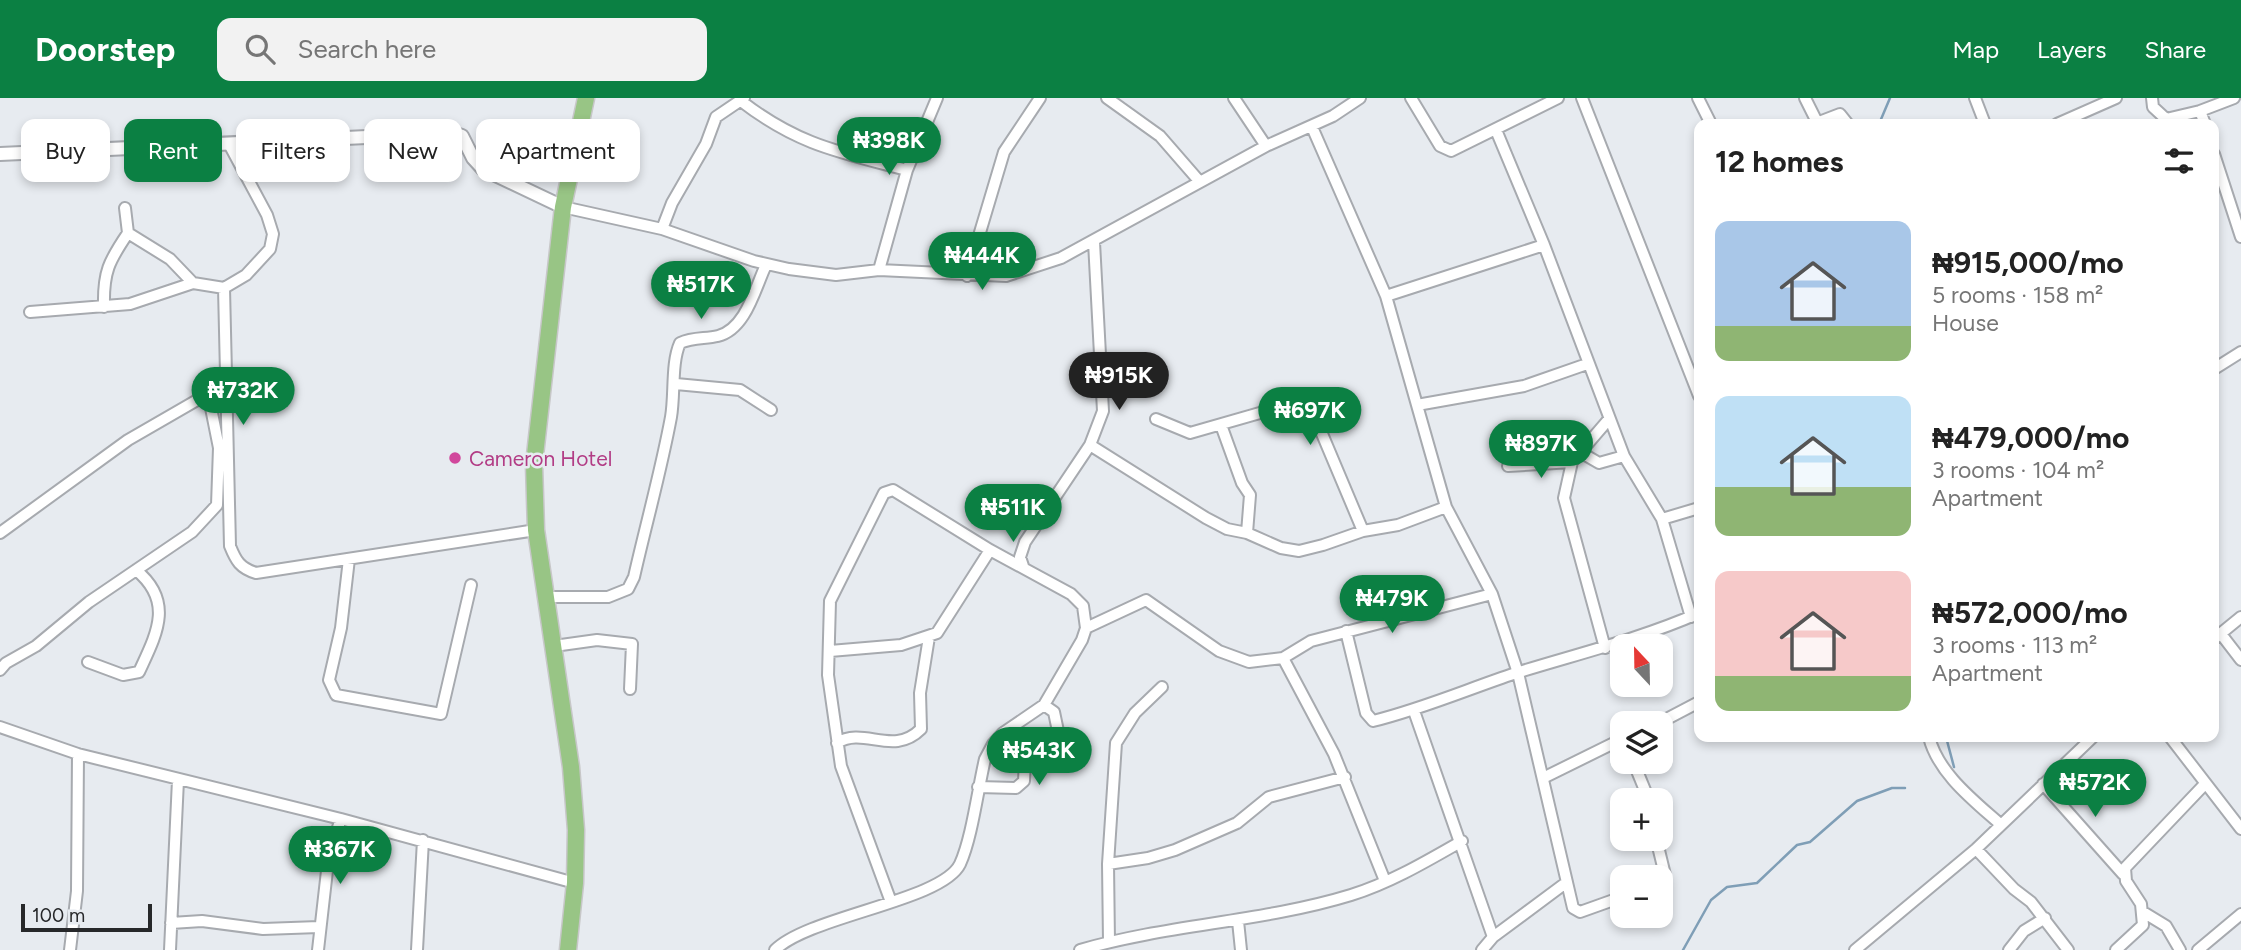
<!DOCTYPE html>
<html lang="en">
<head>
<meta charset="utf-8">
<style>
  :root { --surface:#fff; --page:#f2f2f2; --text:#222; --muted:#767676; --accent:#0b8043 }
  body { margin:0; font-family:Figtree,sans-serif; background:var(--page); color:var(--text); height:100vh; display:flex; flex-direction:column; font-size:26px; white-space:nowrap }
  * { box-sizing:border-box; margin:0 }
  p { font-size:23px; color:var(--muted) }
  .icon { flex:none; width:38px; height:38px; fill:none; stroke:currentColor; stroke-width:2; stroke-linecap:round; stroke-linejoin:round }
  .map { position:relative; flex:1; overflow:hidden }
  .sheet { position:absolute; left:1694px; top:21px; width:525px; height:623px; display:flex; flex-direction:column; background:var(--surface); border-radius:14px; box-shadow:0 4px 10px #0003 }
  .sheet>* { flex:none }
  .banner { position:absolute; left:21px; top:21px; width:665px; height:63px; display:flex; gap:14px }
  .needle { width:46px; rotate:338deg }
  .buttons { position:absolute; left:1610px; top:536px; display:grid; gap:14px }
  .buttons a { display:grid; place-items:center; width:63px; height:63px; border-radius:14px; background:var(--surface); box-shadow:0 4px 10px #0003; font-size:35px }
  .scale { position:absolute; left:21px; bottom:18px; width:131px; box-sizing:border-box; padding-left:7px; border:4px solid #27282a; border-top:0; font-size:19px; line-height:24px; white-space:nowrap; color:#27282a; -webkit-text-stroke:5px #e7ebf0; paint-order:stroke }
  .price { position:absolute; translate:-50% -60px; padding:0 16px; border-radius:24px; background:var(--accent); color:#fff; font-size:23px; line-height:46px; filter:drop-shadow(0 2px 4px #0008) }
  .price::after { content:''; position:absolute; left:50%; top:42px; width:21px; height:16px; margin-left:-10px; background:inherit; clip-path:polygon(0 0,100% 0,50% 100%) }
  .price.active { background:#222; color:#fff }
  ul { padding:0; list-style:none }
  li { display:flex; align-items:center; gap:21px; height:175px; padding:0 21px }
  li span { display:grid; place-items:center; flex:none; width:196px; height:140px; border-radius:14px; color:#555 }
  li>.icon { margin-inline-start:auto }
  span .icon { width:84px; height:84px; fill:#fffc; stroke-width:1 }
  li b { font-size:30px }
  h2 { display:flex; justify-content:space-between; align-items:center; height:84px; padding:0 21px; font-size:30px }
  .tag { padding:0 24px; border-radius:14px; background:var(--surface); box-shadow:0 4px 10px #0003; font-size:24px; line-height:63px }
  .tag.active { background:var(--accent); color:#fff }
  header { display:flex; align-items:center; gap:42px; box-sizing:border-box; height:98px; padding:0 35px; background:var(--accent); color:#fff }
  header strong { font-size:33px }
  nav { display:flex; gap:38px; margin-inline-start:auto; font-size:24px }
  .search { width:490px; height:63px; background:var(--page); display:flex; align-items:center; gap:18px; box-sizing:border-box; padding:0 24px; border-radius:14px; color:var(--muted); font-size:26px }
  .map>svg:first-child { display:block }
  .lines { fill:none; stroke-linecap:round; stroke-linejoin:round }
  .stream { stroke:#7f9eb6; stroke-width:2.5 }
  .minor-casing { stroke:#a7aaaf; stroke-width:14 }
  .tertiary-casing { stroke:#a7aaaf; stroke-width:16 }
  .primary-casing { stroke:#c7c7c8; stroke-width:19 }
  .minor { stroke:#fff; stroke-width:10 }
  .tertiary { stroke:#fff; stroke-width:12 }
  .primary { stroke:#98c585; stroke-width:16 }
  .hotel-dot { fill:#d1479c; stroke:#e7ebf0; stroke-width:2.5 }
  .labels { text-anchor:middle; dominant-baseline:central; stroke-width:5; stroke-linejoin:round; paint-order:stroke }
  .hotel-label { font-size:21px; fill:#b23c85; stroke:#e7ebf0; text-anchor:start }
</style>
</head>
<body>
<header>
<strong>Doorstep</strong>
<div class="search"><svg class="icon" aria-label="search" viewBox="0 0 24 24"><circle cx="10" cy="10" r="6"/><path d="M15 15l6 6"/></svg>Search here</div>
<nav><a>Map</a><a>Layers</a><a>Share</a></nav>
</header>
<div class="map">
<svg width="2241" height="852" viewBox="0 0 2241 852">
  <rect width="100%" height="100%" fill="#e7ebf0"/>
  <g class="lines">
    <path class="stream" d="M1879,26L1890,0
      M1946,639L1954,669
      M1683,852L1711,802L1727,789L1757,785L1797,747L1810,744L1857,703L1892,690H1905"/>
    <defs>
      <path id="minor" d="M1107,0L1160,38L1200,84
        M1234,0L1266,48
        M1411,0L1440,48L1451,53L1558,0
        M1582,0L1699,298
        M1698,0L1711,26
        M1805,0L1817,24
        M1975,0L1985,26
        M2152,0L2153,9L2166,21L2200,13L2234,0
        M741,3C798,47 839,54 907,72
        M2200,13L2205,26
        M1814,26L1840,16L1848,26
        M2057,26L2116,0
        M1312,29L1386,198L1446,409L1492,496L1518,575L1573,810L1580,814L1622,799
        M1496,32L1544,147L1624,358L1662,421L1691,519
        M2214,56L2241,139
        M563,109L662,131L754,163L789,171L836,177L879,172L1006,178L1061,160L1266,48L1333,18L1360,0
        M662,131L672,105L706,46L716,19L744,0
        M128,135L170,161L193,185
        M879,172L907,72L937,0
        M967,178L1004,54L1040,0
        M224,190L230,448C236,463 240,470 256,475L536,432
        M1386,198L1544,147
        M104,209C103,174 109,163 128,135L125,110
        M30,214L130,206L193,185L224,190L246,177L270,151L273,136L267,117L230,48
        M2214,271L2241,254
        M676,286L740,292L771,312
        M1417,307L1524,288L1587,266
        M1156,321L1190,335L1295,305H1304L1312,312L1363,433
        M1221,327L1242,385L1250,397L1247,435
        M1090,347L1206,420L1227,431L1247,435L1281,450L1299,453L1323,447L1363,433L1398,427L1446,409
        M1580,354L1599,365L1624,358
        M1508,368L1572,364
        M1662,421L1699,410
        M0,435L128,342L199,301L209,300L219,350L217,407L192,434L89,504L36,548L6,565L0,572
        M349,461L341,530L329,582L336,597L441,616L471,487
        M1023,468L1020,459L1025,444L1090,347L1103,313L1094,144
        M546,499H608L628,491L634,479C646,426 661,373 671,319C675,296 671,265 680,245C693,239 705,241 718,238C746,231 755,190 766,167
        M1086,530L1146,502L1219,553L1249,564L1283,560L1311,543L1492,496
        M1346,533L1366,615L1373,623C1422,611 1468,591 1516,575C1577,556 1640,541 1699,515
        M2221,536L2241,562
        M2214,541L2241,519
        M554,548L597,542L632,546L630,591
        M1605,550L1564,400L1572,364L1609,321
        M830,553L901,547L937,535L990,452
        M1283,560L1334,656L1385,783
        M88,564L123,577L139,574C156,537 175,504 136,472
        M1414,613L1493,839
        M1659,625L1699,604
        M0,629L78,656L341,721L575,785
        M1929,639C1938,675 1973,702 2000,726
        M2170,639L2241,731
        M837,645C864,628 893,659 921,631L920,595L929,539
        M1633,663L1649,702
        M1543,680L1622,641
        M2043,686L2123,776
        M978,689L1016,690L1024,683L1025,661L1054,652L1059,638L1054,614L1044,607
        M1656,740L1665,777L1661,783
        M1976,751L2014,791L2031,804L2068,852
        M1108,766L1148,760L1175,752L1237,725L1269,699L1345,679
        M2143,814L2166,828L2180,852
        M1238,823L1241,852
        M171,825L202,823L263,831L319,829
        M1109,844L1108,766L1116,645L1135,615L1162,589
        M70,852L77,793L78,656
        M170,852L178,682
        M318,852L329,755L341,721
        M417,852L423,742
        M775,852C809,818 942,803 960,766C972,740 978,690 985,661L993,646L1003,635L1044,607L1082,542L1086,530L1083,508L1071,496L990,452L893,392L884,395L830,503L828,577L841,668L891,804
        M1080,852C1169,826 1263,824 1351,797C1390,785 1427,763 1462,743
        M1482,852L1493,839L1567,784
        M1855,852L1976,751L2093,639
        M2009,852L2024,833L2045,820
        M2116,852L2143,827L2141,806L2126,783L2125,770L2204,687
        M2198,852L2241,816"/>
      <path id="tertiary" d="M0,56L453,35L462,38L473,60L483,71L563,109"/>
      <path id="primary" d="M568,852L575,785L576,732L571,669L536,432L534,366L563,109L586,0"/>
    </defs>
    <use href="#minor" class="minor-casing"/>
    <use href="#tertiary" class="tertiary-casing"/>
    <use href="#primary" class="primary-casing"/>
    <use href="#minor" class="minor"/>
    <use href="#tertiary" class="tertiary"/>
    <use href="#primary" class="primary"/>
  </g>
  <circle class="hotel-dot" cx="455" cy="360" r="7"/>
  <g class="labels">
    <g class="hotel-label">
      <text x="469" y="360">Cameron Hotel</text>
    </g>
  </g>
</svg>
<div class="buttons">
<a><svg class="needle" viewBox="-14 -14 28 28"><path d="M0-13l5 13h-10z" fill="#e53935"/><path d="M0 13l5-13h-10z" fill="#767676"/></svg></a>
<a><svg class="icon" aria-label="layers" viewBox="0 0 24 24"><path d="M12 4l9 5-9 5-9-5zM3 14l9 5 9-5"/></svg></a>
<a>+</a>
<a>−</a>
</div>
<div class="scale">100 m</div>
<b class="price" style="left:889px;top:79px">₦398K</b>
<b class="price" style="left:982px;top:194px">₦444K</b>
<b class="price" style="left:701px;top:223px">₦517K</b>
<b class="price active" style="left:1119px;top:314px">₦915K</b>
<b class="price" style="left:243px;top:329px">₦732K</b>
<b class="price" style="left:1310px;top:349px">₦697K</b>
<b class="price" style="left:1541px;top:382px">₦897K</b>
<b class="price" style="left:1013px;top:446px">₦511K</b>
<b class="price" style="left:1392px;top:537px">₦479K</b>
<b class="price" style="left:1039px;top:689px">₦543K</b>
<b class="price" style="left:2095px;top:721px">₦572K</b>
<b class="price" style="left:340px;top:788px">₦367K</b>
<div class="banner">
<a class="tag">Buy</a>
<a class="tag active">Rent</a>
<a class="tag">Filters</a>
<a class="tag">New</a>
<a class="tag">Apartment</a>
</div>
<section class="sheet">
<h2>12 homes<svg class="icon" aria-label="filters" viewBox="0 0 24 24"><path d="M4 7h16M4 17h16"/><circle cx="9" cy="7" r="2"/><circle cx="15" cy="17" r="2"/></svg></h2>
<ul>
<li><span style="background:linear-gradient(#a9c7e8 75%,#8fb573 0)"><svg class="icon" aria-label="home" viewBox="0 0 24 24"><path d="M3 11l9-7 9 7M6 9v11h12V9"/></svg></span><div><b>₦915,000/mo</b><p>5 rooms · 158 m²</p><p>House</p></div></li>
<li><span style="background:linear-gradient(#bfe0f5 65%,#8fb573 0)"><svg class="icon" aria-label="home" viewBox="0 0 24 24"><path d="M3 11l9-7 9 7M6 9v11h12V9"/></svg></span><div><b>₦479,000/mo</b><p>3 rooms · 104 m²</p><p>Apartment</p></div></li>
<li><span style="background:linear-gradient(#f6c9c9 75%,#8fb573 0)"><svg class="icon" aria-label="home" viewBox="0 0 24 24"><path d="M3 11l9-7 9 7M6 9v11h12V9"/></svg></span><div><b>₦572,000/mo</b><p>3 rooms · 113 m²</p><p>Apartment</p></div></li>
</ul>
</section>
</div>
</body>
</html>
